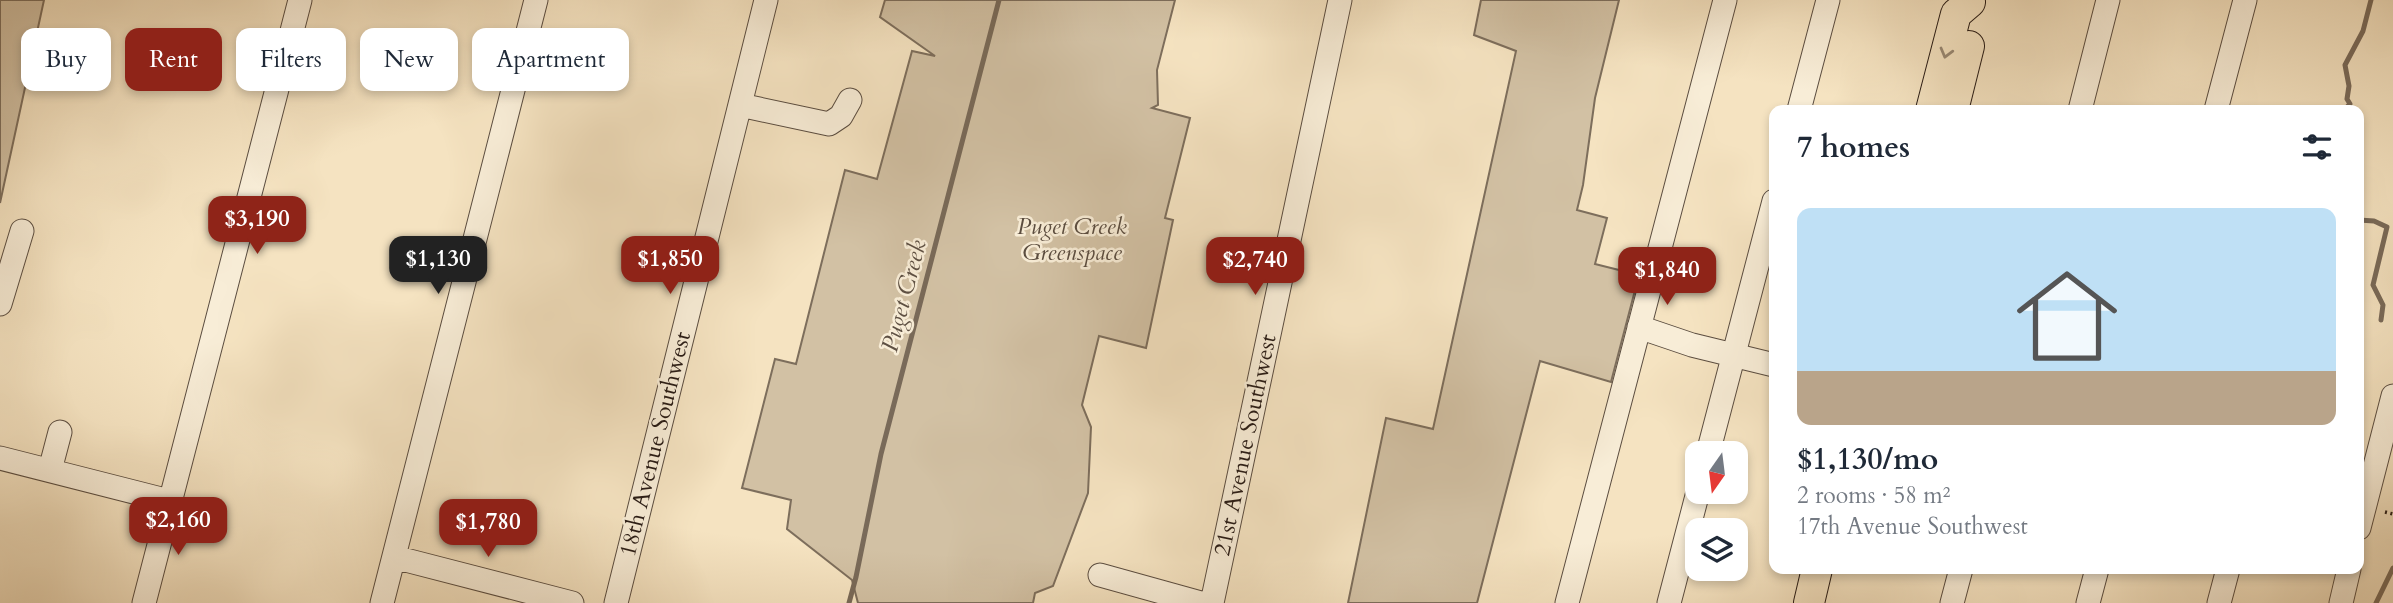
<!DOCTYPE html>
<html lang="en">
<head>
<meta charset="utf-8">
<style>
  :root { --surface:#fff; --page:#f6f6f7; --text:#1f2937; --muted:#747a83; --line:#e0e1e3; --accent:#8f2418 }
  body { margin:0; font-family:Cardo,serif; background:var(--page); color:var(--text); height:100vh; display:flex; flex-direction:column; font-size:26px; white-space:nowrap }
  * { box-sizing:border-box; margin:0 }
  p { font-size:23px; color:var(--muted) }
  .icon { flex:none; width:38px; height:38px; fill:none; stroke:currentColor; stroke-width:2; stroke-linecap:round; stroke-linejoin:round }
  .map { position:relative; flex:1; overflow:hidden }
  .panel { position:absolute; left:1769px; top:105px; width:595px; height:469px; display:flex; flex-direction:column; background:var(--surface); border-radius:14px; box-shadow:0 4px 10px #0003 }
  .panel>* { flex:none }
  .banner { position:absolute; left:21px; top:28px; width:665px; height:63px; display:flex; gap:14px }
  .needle { width:46px; rotate:194deg }
  .tools { position:absolute; left:1685px; top:441px; display:grid; gap:14px }
  .tools a { display:grid; place-items:center; width:63px; height:63px; border-radius:14px; background:var(--surface); box-shadow:0 4px 10px #0003; font-size:35px }
  .price { position:absolute; translate:-50% -60px; padding:0 16px; border-radius:14px; background:var(--accent); color:#fff; font-size:23px; line-height:46px; filter:drop-shadow(0 2px 4px #0008) }
  .price::after { content:''; position:absolute; left:50%; top:42px; width:21px; height:16px; margin-left:-10px; background:inherit; clip-path:polygon(0 0,100% 0,50% 100%) }
  .price.on { background:#222; color:#fff }
  ul { padding:0; list-style:none }
  li { display:grid; align-content:center; gap:14px; height:371px; padding:0 28px }
  li+li { border-top:2px solid var(--line) }
  li span { display:grid; place-items:center; height:217px; border-radius:14px; color:#555 }
  li>.icon { margin-inline-start:auto }
  span .icon { width:126px; height:126px; fill:#fffc; stroke-width:1 }
  li b { font-size:30px }
  h2 { display:flex; justify-content:space-between; align-items:center; height:84px; padding:0 28px; font-size:30px }
  .pill { padding:0 24px; border-radius:14px; background:var(--surface); box-shadow:0 4px 10px #0003; font-size:24px; line-height:63px }
  .pill.on { background:var(--accent); color:#fff }
  .map>svg:first-child { display:block }
  .green { fill:#d2c1a4; stroke:#7d6e5c; stroke-width:2 }
  .lines { fill:none; stroke-linecap:round; stroke-linejoin:round }
  .stream { stroke:#796a59; stroke-width:5 }
  .minor-casing { stroke:#5b4d40; stroke-width:25 }
  .major-casing { stroke:#281b15; stroke-width:32 }
  .path { stroke:#281b15; stroke-width:3.5; stroke-dasharray:2 3.5; stroke-linecap:butt }
  .minor { stroke:#f8edd7; stroke-width:23 }
  .major { stroke:#f5e3c1; stroke-width:30 }
  .oneway { stroke:#998974 }
  .labels { text-anchor:middle; dominant-baseline:central; stroke-width:5; stroke-linejoin:round; paint-order:stroke }
  .park-label { font-size:23px; font-style:italic; fill:#5b4d40; stroke:#f8edd7 }
  .street-label { font-size:23px; fill:#281b15; stroke:#f8edd7 }
  .water-label { font-size:24px; font-style:italic; fill:#5e5043; stroke:#f8edd7 }
</style>
</head>
<body>
<div class="map">
<svg width="2393" height="603" viewBox="0 0 2393 603">
  <rect width="100%" height="100%" fill="#f5e3c1"/>
  <filter id="stains"><feTurbulence type="fractalNoise" baseFrequency=".00286" numOctaves="4"/><feColorMatrix values="0 0 0 0 .2 0 0 0 0 .09 0 0 0 0 .02 0 0 0 .5 -.17"/></filter>
  <radialGradient id="worn" r=".72"><stop offset=".6" stop-color="#630" stop-opacity="0"/><stop offset="1" stop-color="#630" stop-opacity=".3"/></radialGradient>
  <path class="green" d="M0,0H44L0,203Z
    M885,0H1175L1157,70L1158,105L1152,108L1190,118L1165,218L1173,220L1146,348L1099,336L1082,405L1091,427L1088,493L1053,586L1035,593L1033,603H858L852,580L787,529L791,500L742,488L775,359L796,364L845,170L877,179L912,51L935,56L880,17Z
    M1481,0H1619L1595,98L1583,185L1577,210L1607,218L1595,264L1639,275L1611,382L1540,361L1477,603H1348L1386,418L1433,429L1516,51L1474,35Z"/>
  <g class="lines">
    <path class="stream" d="M2344,110L2350,104L2347,99L2349,86L2345,65L2363,31L2371,0
      M2359,220L2374,221L2387,227L2373,285L2383,305L2381,320
      M849,603L856,577L881,454L999,0
      M2376,603L2393,568"/>
    <defs>
      <path id="minor" d="M740,105L829,124L841,116L850,100
        M1799,110L1828,0
        M2080,110L2108,0
        M2216,110L2245,0
        M0,304L22,231
        M1639,327L1692,345L1774,365
        M1708,453L1774,201
        M0,458L169,501
        M50,470L60,432
        M2359,528L2393,396
        M394,557L572,603
        M1100,575L1201,603
        M144,603L300,0
        M382,603L536,0
        M616,603L766,0
        M1212,603L1340,0
        M1567,603L1725,0
        M1669,603L1698,492
        M1952,603L1961,569
        M2088,603L2097,569
        M2219,603L2228,569
        M2341,603L2349,569"/>
      <path id="major" d="M1931,110L1956,14L1970,2
        M1953,110L1969,46
        M1809,603L1817,569"/>
    </defs>
    <use href="#minor" class="minor-casing"/>
    <use href="#major" class="major-casing"/>
    <path class="path" d="M2385,512L2393,514"/>
    <use href="#minor" class="minor"/>
    <use href="#major" class="major"/>
  </g>
  <defs><path id="oneway-chevron" d="M-2-3.5L2.5 0L-2 3.5" fill="none" stroke-width="1.6" stroke-linecap="round" stroke-linejoin="round" transform="scale(1.75)"/></defs>
  <use class="oneway" href="#oneway-chevron" transform="translate(1946 53) rotate(105)"/>
  <g class="labels">
    <g class="park-label">
      <text x="1072" y="226">Puget Creek<tspan x="1072" dy="26">Greenspace</tspan></text>
    </g>
    <g class="street-label">
      <text transform="translate(655 444) rotate(-76)">18th Avenue Southwest</text>
      <text transform="translate(1245 445) rotate(-78)">21st Avenue Southwest</text>
    </g>
    <g class="water-label">
      <text transform="translate(904 296) rotate(-75)">Puget Creek</text>
    </g>
  </g>
  <rect width="100%" height="100%" filter="url(#stains)"/>
  <rect width="100%" height="100%" fill="url(#worn)"/>
</svg>
<div class="tools">
<a><svg class="needle" viewBox="-14 -14 28 28"><path d="M0-13l5 13h-10z" fill="#e53935"/><path d="M0 13l5-13h-10z" fill="#747a83"/></svg></a>
<a><svg class="icon" aria-label="layers" viewBox="0 0 24 24"><path d="M12 4l9 5-9 5-9-5zM3 14l9 5 9-5"/></svg></a>
</div>
<b class="price" style="left:257px;top:256px">$3,190</b>
<b class="price on" style="left:438px;top:296px">$1,130</b>
<b class="price" style="left:670px;top:296px">$1,850</b>
<b class="price" style="left:1255px;top:297px">$2,740</b>
<b class="price" style="left:1667px;top:307px">$1,840</b>
<b class="price" style="left:178px;top:557px">$2,160</b>
<b class="price" style="left:488px;top:559px">$1,780</b>
<div class="banner">
<a class="pill">Buy</a>
<a class="pill on">Rent</a>
<a class="pill">Filters</a>
<a class="pill">New</a>
<a class="pill">Apartment</a>
</div>
<section class="panel">
<h2>7 homes<svg class="icon" aria-label="filters" viewBox="0 0 24 24"><path d="M4 7h16M4 17h16"/><circle cx="9" cy="7" r="2"/><circle cx="15" cy="17" r="2"/></svg></h2>
<ul>
<li><span style="background:linear-gradient(#bfe0f5 75%,#b9a48a 0)"><svg class="icon" aria-label="home" viewBox="0 0 24 24"><path d="M3 11l9-7 9 7M6 9v11h12V9"/></svg></span><div><b>$1,130/mo</b><p>2 rooms · 58 m²</p><p>17th Avenue Southwest</p></div></li>
</ul>
</section>
</div>
</body>
</html>
